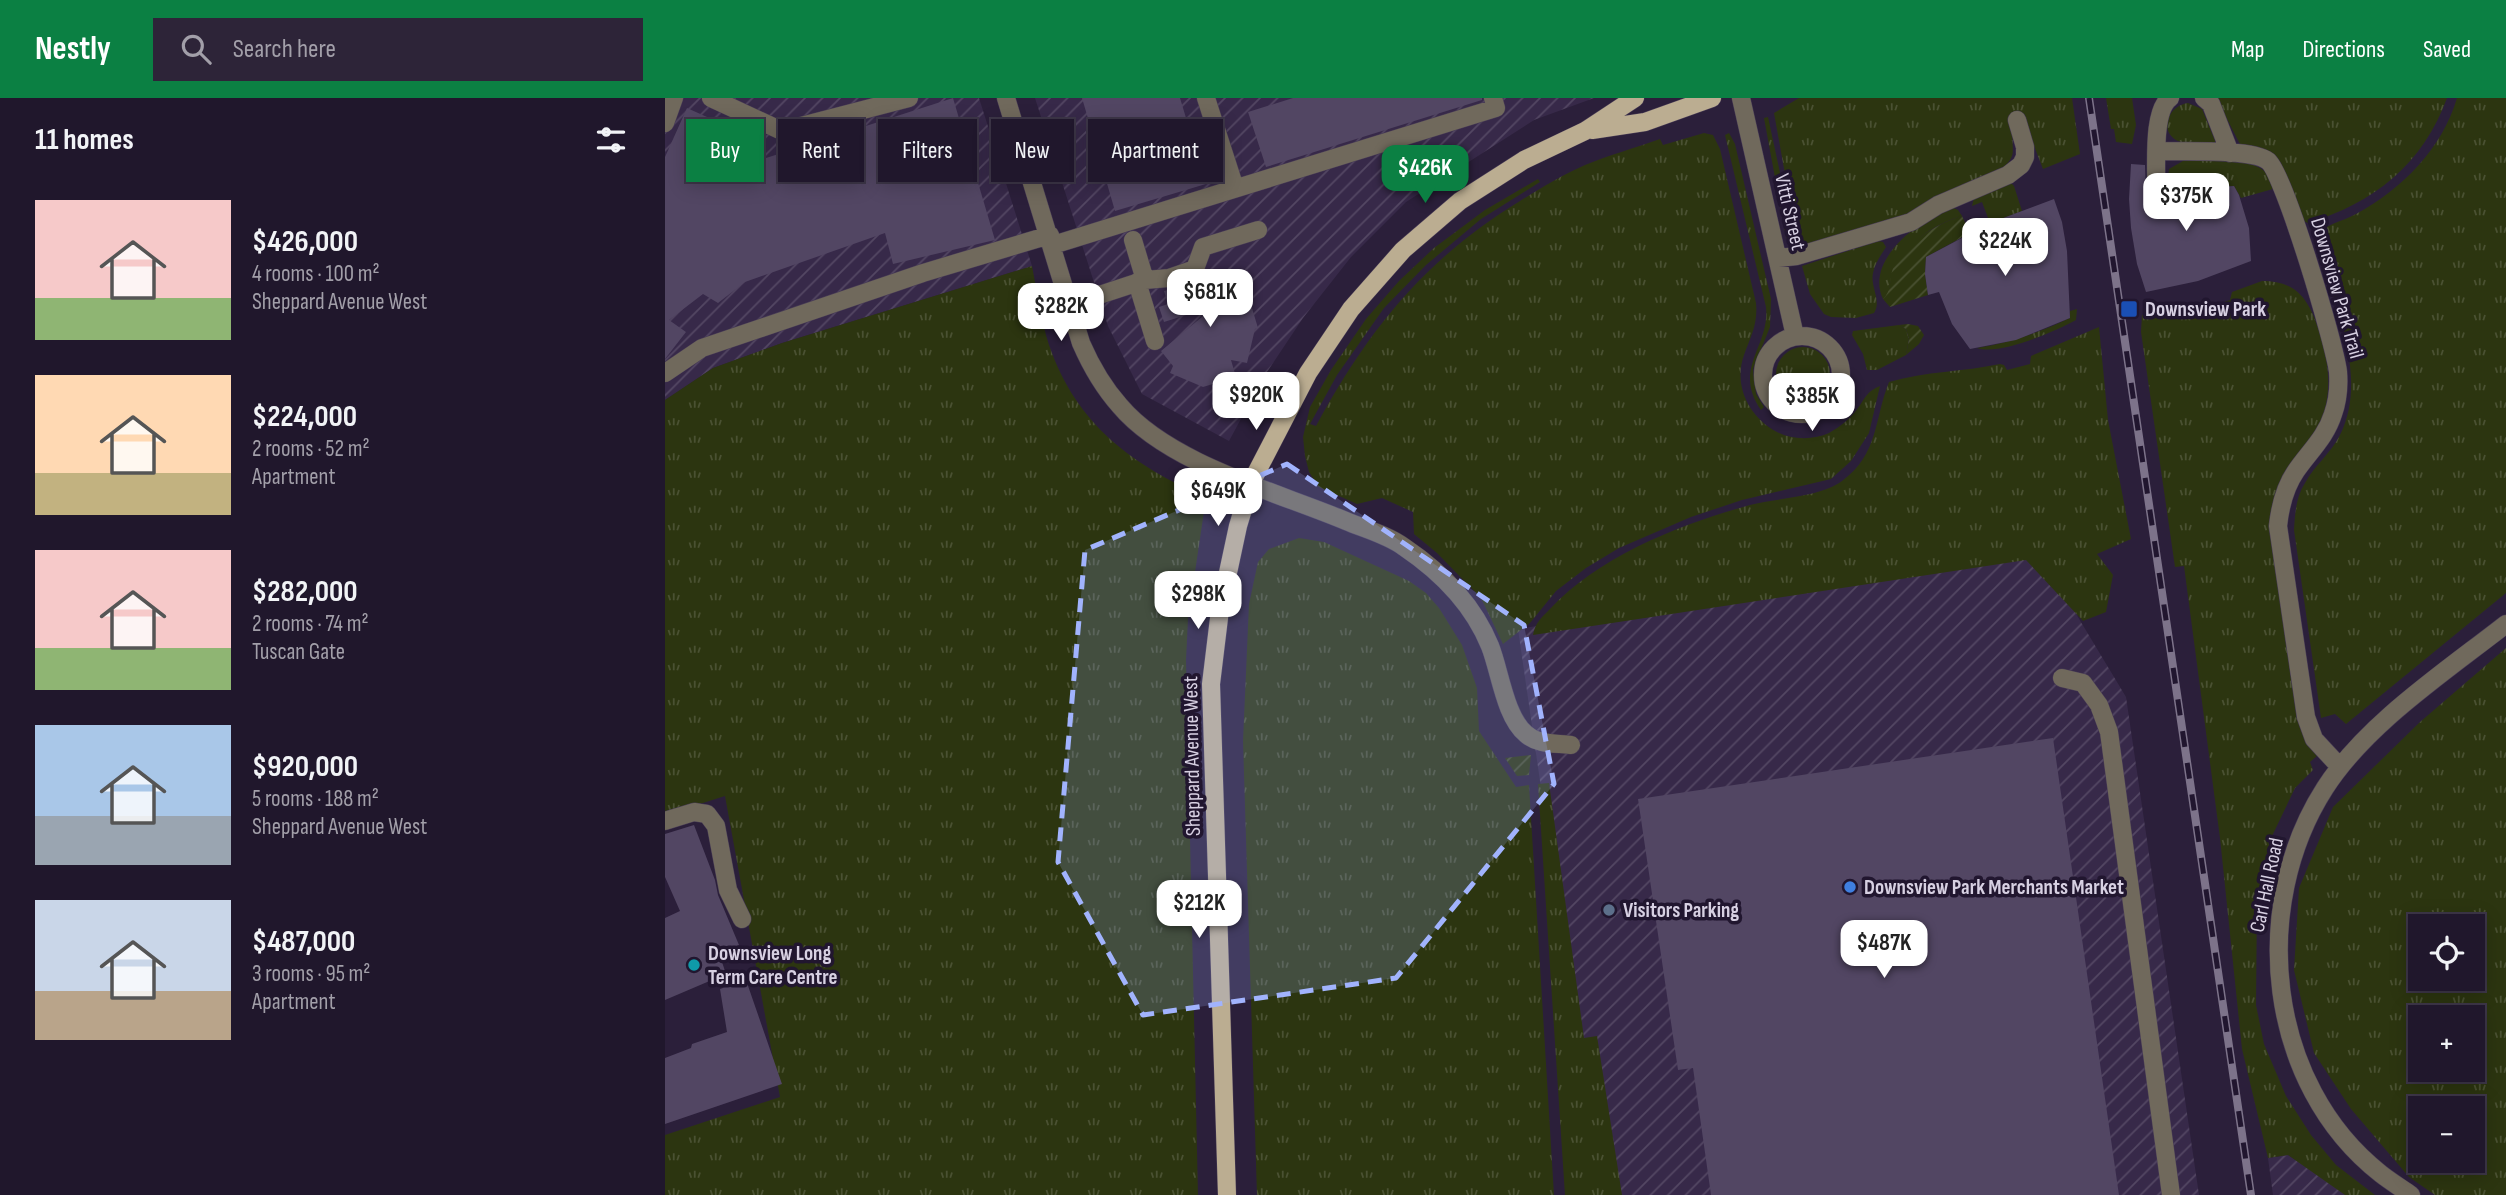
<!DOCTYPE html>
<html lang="en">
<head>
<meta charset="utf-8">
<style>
  :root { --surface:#20172c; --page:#2d2438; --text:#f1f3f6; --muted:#a29fa9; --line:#3d3648; --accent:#0b8043 }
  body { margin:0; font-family:"Sofia Sans Condensed",sans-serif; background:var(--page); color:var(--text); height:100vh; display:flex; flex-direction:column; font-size:26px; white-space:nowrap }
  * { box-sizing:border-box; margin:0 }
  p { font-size:23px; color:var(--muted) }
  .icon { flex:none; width:38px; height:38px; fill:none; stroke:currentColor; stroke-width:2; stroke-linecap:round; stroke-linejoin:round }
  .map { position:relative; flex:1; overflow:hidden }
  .side { display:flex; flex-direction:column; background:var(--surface); width:665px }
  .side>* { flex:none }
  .banner { position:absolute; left:21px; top:21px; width:665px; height:63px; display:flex; gap:14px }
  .tools { position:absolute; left:1743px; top:816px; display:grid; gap:14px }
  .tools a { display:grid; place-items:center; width:77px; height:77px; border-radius:0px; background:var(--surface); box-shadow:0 4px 18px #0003,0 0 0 2px var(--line); font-size:35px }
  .price { position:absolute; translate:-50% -60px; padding:0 16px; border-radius:14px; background:#fff; color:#222; font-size:23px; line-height:46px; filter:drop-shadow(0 2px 4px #0008) }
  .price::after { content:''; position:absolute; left:50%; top:42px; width:21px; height:16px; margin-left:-10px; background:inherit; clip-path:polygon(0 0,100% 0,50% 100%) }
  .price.selected { background:var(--accent); color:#fff }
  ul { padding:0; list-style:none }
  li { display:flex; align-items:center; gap:21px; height:175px; padding:0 35px }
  li span { display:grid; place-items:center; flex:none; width:196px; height:140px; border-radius:0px; color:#555 }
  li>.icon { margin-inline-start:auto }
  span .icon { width:84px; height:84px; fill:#fffc; stroke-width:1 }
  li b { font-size:30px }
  h2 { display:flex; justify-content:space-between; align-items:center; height:84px; padding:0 35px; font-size:30px }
  .tag { padding:0 24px; border-radius:0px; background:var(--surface); box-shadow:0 4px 18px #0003,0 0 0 2px var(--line); font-size:24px; line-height:63px }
  .tag.selected { background:var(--accent); color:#fff }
  header { display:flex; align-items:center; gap:42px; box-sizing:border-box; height:98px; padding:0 35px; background:var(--accent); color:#fff }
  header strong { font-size:33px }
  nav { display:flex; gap:38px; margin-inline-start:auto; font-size:24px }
  .search { width:490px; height:63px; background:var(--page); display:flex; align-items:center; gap:18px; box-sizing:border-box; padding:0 24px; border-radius:0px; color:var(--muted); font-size:26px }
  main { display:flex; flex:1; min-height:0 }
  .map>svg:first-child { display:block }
  .industrial { fill:url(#industrial-furrows) }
  .grass { fill:url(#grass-tufts); fill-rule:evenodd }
  .garden { fill:url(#garden-furrows) }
  .building { fill:#524663 }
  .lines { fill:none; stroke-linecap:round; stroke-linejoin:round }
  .minor-casing { stroke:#473b55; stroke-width:19 }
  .major-casing { stroke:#473b55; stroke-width:19 }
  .minor { stroke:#70695c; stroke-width:18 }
  .major { stroke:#bbad91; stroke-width:18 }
  .rail-casing { stroke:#7d738a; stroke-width:8 }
  .rail { stroke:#21162f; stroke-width:5; stroke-dasharray:16; stroke-linecap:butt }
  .marked { fill:#a1b3fd; fill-opacity:0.2; stroke:#a1b3fd; stroke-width:5; stroke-dasharray:14 9; stroke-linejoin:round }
  .transit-dot { fill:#1a4fb4; stroke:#21162f; stroke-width:2.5 }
  .shop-dot { fill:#3f7fe0; stroke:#21162f; stroke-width:2.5 }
  .service-dot { fill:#5c6f8a; stroke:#21162f; stroke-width:2.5 }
  .culture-dot { fill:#0f9aa8; stroke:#21162f; stroke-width:2.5 }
  .labels { text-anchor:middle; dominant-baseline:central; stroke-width:7; stroke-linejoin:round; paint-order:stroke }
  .street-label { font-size:21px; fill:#d7d0e2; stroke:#21162f }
  .poi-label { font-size:21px; font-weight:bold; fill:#d7d0e2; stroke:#21162f; text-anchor:start }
</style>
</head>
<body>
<header>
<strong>Nestly</strong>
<div class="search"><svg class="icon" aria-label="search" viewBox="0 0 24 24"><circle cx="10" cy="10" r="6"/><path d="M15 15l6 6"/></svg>Search here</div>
<nav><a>Map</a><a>Directions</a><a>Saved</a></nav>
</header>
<main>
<section class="side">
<h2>11 homes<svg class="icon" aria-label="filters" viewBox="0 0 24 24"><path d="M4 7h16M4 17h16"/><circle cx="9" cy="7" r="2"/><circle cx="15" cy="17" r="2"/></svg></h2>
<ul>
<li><span style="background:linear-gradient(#f6c9c9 70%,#8fb573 0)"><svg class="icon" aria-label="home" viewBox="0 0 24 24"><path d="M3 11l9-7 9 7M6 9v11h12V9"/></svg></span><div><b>$426,000</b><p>4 rooms · 100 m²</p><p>Sheppard Avenue West</p></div></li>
<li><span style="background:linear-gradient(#ffd9b3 70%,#c2b280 0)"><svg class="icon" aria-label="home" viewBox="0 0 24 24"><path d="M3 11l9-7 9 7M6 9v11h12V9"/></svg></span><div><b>$224,000</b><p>2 rooms · 52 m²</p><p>Apartment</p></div></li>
<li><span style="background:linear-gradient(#f6c9c9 70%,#8fb573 0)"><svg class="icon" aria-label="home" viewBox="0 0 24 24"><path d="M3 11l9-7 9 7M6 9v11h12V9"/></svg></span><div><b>$282,000</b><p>2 rooms · 74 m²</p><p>Tuscan Gate</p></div></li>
<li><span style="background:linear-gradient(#a9c7e8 65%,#9aa5b1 0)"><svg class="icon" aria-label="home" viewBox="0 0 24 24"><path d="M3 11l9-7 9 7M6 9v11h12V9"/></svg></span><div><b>$920,000</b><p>5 rooms · 188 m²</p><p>Sheppard Avenue West</p></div></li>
<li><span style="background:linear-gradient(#c9d6e8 65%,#b9a48a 0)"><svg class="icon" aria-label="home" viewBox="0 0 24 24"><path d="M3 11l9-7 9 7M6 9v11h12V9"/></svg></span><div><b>$487,000</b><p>3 rooms · 95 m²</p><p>Apartment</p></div></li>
</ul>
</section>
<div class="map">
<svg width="1841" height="1097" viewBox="0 0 1841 1097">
  <defs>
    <pattern id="industrial-furrows" width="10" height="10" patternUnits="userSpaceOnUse" patternTransform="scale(1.75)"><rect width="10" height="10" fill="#372949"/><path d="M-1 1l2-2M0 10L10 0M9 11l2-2" fill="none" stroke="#534763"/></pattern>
    <pattern id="grass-tufts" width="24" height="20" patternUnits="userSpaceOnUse" patternTransform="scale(1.75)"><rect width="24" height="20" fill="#2c3510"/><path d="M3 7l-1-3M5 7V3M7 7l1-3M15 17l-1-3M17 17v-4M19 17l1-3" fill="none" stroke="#4a5132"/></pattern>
    <pattern id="garden-furrows" width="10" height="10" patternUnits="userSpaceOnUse" patternTransform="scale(1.75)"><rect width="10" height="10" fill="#2c3510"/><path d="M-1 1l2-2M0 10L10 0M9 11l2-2" fill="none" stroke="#4a5132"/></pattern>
  </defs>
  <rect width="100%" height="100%" fill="#2b1f3a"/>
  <path class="industrial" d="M0,0H314L367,168L117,245L48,270L0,302Z
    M370,0H929L869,22L741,104L686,159L638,220L598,280L564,343L477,296L443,228Z
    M1372,451L1461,599L1534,1097H935L853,531Z
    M1623,1057L1683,1097H1608L1603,1060Z"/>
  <path class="grass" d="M1134,0H1407L1415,56L1378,71L1358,19C1356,23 1351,29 1349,34C1344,49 1355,56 1337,70L1244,116L1135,149L1133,148L1109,15Z
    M1441,0H1467L1471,27L1467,46L1451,44L1449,31H1446Z
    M1551,0H1782C1758,66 1709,105 1643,125L1636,122L1616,65L1610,59L1575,46Z
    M1792,0H1841V495L1681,626L1670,616L1656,620L1629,432C1630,416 1631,399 1640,385C1649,368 1666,355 1675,337C1705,278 1667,198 1649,138C1661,126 1676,124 1691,116C1737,91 1777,51 1792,0Z
    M1523,5L1537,11L1551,45C1540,45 1520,48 1511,42C1493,31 1505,7 1523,5Z
    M1103,19L1117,84L1127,145L1122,141L1120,134L1099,20Z
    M1039,35L1048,37L1055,51L1091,205C1093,226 1086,238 1079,257C1068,288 1084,319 1112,334C1127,342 1149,342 1164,335C1175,329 1186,320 1193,310C1200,300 1202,293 1215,288L1204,335L1186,363L1166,381L1077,402L1026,419L954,450L921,470L891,493L865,525L838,546L816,500L772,455L749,436L748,414L717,400L692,406L654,389L644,374L640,358L638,339L645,309L666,272L701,221L734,183L769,150L820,112L873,81L875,84L816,121L761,167L719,210L672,277L645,326L651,328C703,232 760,161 855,103C876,90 897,77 920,67C944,57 970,50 995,41L998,47Z
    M1064,35L1070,46L1106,201L1105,229L1088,271L1091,296L1099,309L1096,312C1067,270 1105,249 1101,209L1060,37Z
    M1518,63C1543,62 1607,55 1608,91L1576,100L1569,88L1501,93L1504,71Z
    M1345,84L1349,88L1357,113L1325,125L1317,104L1307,108L1309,100Z
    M1289,110L1293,112L1297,118C1261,128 1226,157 1224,196L1218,201C1199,162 1256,119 1289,110Z
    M1213,143L1218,144L1221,149C1216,157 1210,165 1208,175C1205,189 1217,203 1209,215L1191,220L1166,219L1159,216L1145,196L1137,168Z
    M367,168C372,194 376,222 384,247C412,328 467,366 541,400L523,521L521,562L533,1097H0V1037L115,999L60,698L0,717V302L48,270L117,245Z
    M1597,183C1634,183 1645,204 1655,236C1664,265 1667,292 1657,322L1606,439L1632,621L1638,637L1652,658L1645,664L1648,672L1630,690L1608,736L1592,799L1591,907L1599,946L1621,998L1646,1037L1671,1067L1710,1097H1680L1623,1057L1603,1060L1577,951L1555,740L1519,468L1510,469L1476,234L1477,217L1534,205L1539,206L1542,210L1565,202L1567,194Z
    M1412,211L1411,222C1391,233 1334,258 1312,250C1344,245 1376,234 1405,220V213Z
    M1234,227L1241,231L1244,241L1241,257L1212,272H1202L1198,256L1187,237L1188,233Z
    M1434,229L1443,322L1466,441L1432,456L1448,477L1441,514L1418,523L1361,462L868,537C870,525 877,519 885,511C934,458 1016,426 1085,407C1112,400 1156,399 1177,383C1214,356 1209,321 1224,284C1261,273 1298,274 1335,266L1339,267L1342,272L1365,266L1366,258Z
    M1111 276a27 27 0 1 1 54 0a27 27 0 1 1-54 0Z
    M634,440L659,444L744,483L761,495L774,510L797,547L812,590L814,633L851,689L864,687L889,1097H592L578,643L584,506L593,464L604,451Z
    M1841,550V1097H1770L1744,1079L1686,1011L1649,955L1629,872L1634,790L1668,709L1755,624ZM1755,828H1808V880H1755ZM1755,919H1808V971H1755ZM1755,1010H1808V1062H1755Z
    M884,685L919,940L932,938L957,1097H900L873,686Z"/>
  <path class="garden" d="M1297,118L1305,135L1261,159L1260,176L1263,197L1225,209L1218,201C1227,193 1224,181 1228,170C1236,148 1274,124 1297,118Z
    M1243,226L1253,228L1259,237L1254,246L1241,257L1244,241L1241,231L1234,227Z
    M866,657L864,677L852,678L840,660Z"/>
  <path class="building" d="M288,0L330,142L228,166L220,135L80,184L53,205L38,196L4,222L21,234L0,261V59L22,10L100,45L101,60Z
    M417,0H515L541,86L450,113Z
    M628,0H817V2L601,69L583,14Z
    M1466,66L1480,67L1481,94L1490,100L1497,99L1501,93L1569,88L1574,97L1584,130L1586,163L1533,183L1481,194L1472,166L1466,130L1464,101Z
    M1389,101L1397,124L1402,153L1405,220L1351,242L1305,251L1287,226L1274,194L1263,197L1260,176L1261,159L1325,125Z
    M570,172L579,201L584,200L593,230L590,231L582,265L566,262L571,279L538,289L505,275L508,268L496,253L550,208L499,224L494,209L503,206L499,193Z
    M1388,640L1454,1097H1046L1028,970L1013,972L973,701Z
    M29,727L50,782L53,797L74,847L54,855L61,876L0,902V820L15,813L0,779V736Z
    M81,882L117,986L0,1026V960L26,950L27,946L62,934L55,891Z"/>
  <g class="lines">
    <defs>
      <path id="minor" d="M46,0L117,33L244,0
        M341,0L416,245C426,268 438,289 455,308C504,366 612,394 681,423C700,431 723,437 739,449C776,474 808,506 825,548C835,573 840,619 861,636C873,647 890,645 906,647
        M541,0L570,90
        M1076,0L1130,238
        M1539,0L1546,6L1565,55
        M0,25L9,0
        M1493,53C1515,54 1586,50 1603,63C1619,75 1670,247 1673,274C1674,287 1673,302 1668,316C1661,339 1644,354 1631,373C1620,389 1615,409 1613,428L1641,619L1649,641L1675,669
        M1491,89C1492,67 1487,13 1505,0
        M388,147L831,10L828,0
        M1113,160L1132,158L1246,124L1273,107L1343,77L1356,67L1360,59V49L1352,22
        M480,182L504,180L530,171L538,149L593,132
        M472,184L490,243
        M404,207L480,182L468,142
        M1098 277a39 39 0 1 1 78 0a39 39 0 1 1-78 0Z
        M0,275L37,250L258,175L385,137
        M1397,580L1418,585L1434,607L1444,634L1506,1097
        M0,723L29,714L42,716L51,728L63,792L77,821
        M1746,1097C1736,1090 1725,1083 1716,1076C1601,986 1584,808 1660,690C1701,626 1781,573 1841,526"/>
      <path id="major" d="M927,32L980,24L1047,0
        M562,1097L546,586L555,512L573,428L586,385L643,275L686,211L738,152L795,103L859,62L920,33L970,0"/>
    </defs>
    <use href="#minor" class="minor-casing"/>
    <use href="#major" class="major-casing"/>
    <use href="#minor" class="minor"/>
    <use href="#major" class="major"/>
    <defs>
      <path id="rail" d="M1424,0L1586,1097"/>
    </defs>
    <use href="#rail" class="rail-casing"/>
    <use href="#rail" class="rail"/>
  </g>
  <path class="marked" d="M622,366L859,527L889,686L731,880L478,917L393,764L420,452Z"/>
  <rect class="transit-dot" x="1455" y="202" width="18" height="18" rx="3.5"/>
  <circle class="shop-dot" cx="1185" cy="789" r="7"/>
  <circle class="service-dot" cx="944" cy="812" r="7"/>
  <circle class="culture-dot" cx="29" cy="867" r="7"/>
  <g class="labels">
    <g class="street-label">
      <text transform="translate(1125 114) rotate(77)">Vitti Street</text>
      <text transform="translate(1672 190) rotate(74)">Downsview Park Trail</text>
      <text transform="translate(527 658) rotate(-91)">Sheppard Avenue West</text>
      <text transform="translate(1602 787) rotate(-78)">Carl Hall Road</text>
    </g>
    <g class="poi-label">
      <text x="1480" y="211">Downsview Park</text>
      <text x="1199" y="789">Downsview Park Merchants Market</text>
      <text x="958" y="812">Visitors Parking</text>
      <text x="43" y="855">Downsview Long<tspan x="43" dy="24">Term Care Centre</tspan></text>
    </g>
  </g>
</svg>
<div class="tools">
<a><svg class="icon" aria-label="locate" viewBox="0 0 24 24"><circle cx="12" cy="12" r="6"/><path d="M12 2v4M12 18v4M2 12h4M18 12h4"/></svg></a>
<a>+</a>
<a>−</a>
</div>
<b class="price selected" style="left:760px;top:107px">$426K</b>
<b class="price" style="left:1521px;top:135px">$375K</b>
<b class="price" style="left:1340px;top:180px">$224K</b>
<b class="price" style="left:545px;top:231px">$681K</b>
<b class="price" style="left:396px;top:245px">$282K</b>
<b class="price" style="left:591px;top:334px">$920K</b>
<b class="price" style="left:1147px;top:335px">$385K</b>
<b class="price" style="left:553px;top:430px">$649K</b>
<b class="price" style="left:533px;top:533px">$298K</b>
<b class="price" style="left:534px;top:842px">$212K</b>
<b class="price" style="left:1219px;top:882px">$487K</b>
<div class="banner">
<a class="tag selected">Buy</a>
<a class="tag">Rent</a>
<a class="tag">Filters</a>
<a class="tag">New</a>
<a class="tag">Apartment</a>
</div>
</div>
</main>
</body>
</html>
